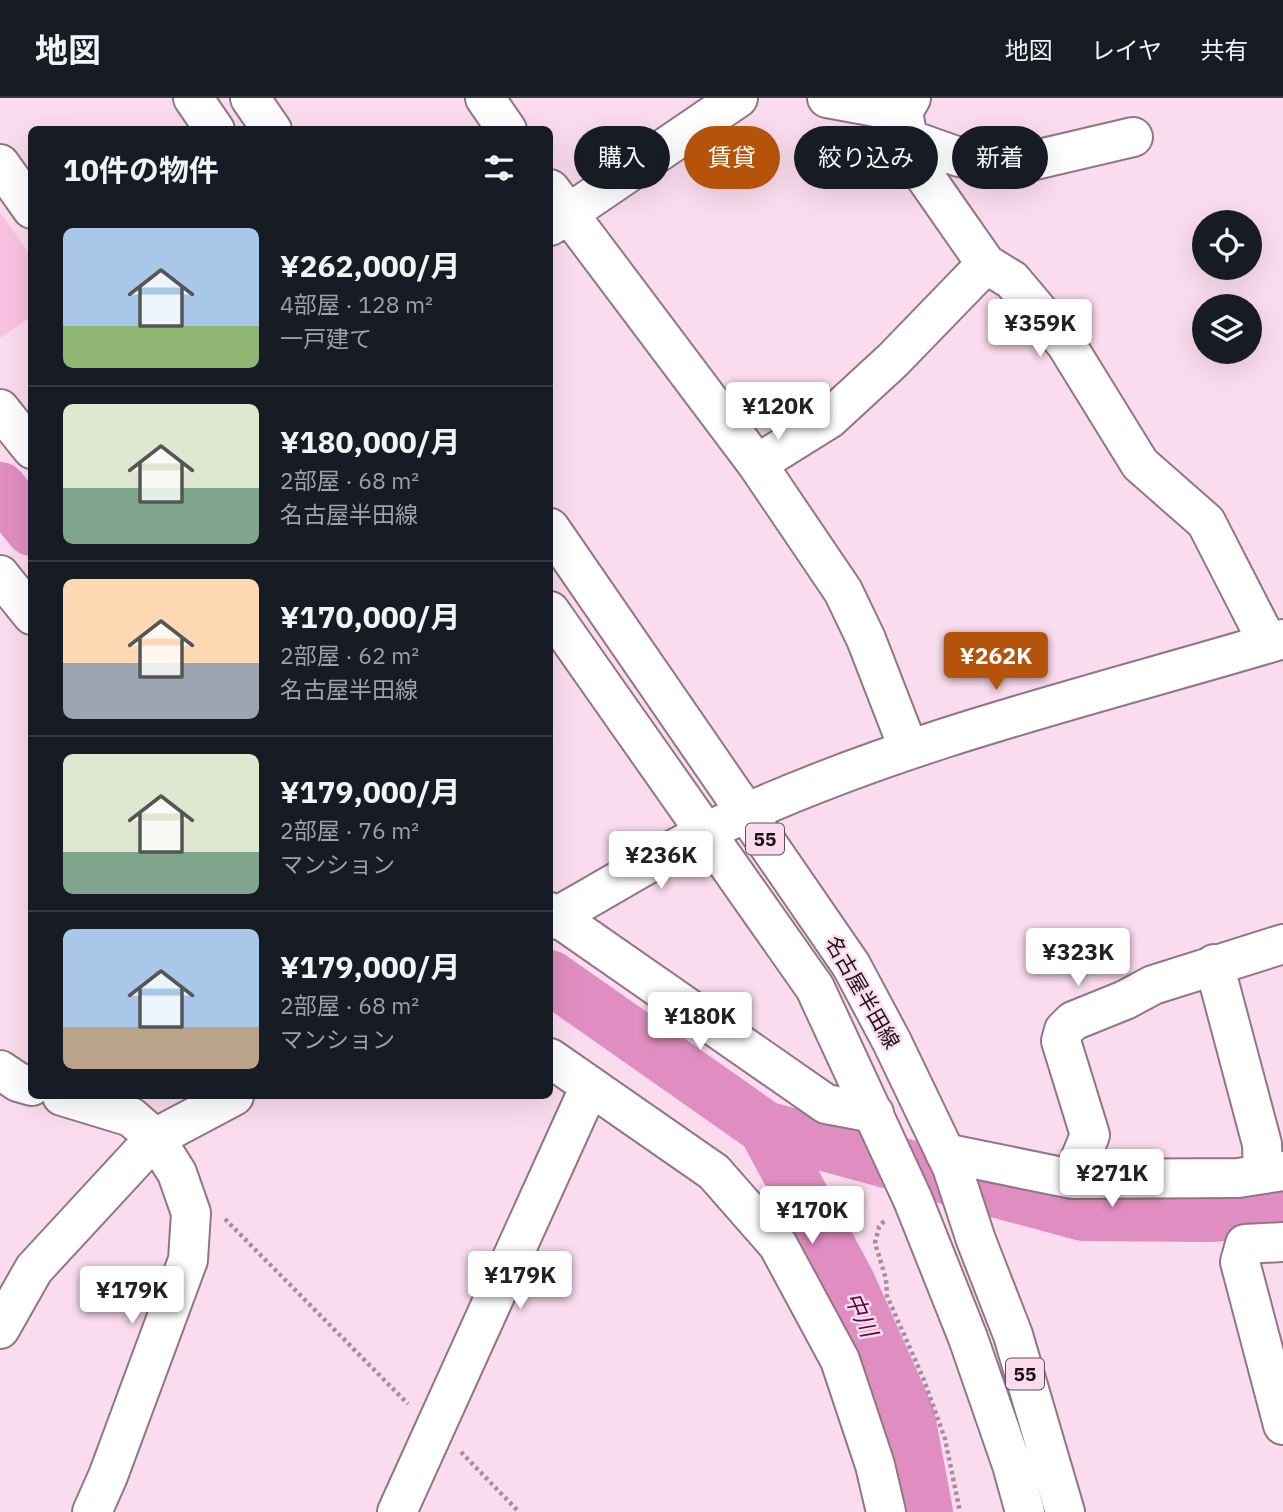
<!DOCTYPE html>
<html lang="ja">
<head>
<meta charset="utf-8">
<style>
  :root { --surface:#171b24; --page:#20242c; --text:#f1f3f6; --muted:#9ea1a6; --line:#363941; --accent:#b45309 }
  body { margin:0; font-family:"IBM Plex Sans","Noto Sans JP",sans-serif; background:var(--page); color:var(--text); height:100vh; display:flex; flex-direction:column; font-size:26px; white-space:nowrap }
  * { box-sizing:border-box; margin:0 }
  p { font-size:23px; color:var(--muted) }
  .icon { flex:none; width:38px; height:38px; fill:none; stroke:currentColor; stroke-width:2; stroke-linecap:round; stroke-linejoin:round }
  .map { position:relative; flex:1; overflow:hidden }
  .panel { position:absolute; left:28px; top:28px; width:525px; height:973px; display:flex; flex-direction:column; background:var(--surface); border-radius:10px; box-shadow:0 7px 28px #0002 }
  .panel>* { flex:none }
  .guide { position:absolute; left:574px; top:28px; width:604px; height:63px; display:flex; gap:14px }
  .controls { position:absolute; left:1192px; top:112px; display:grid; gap:14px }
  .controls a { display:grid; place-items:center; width:70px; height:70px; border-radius:50%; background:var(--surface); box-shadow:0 7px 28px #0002; font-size:35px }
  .price { position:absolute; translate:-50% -60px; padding:0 16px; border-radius:7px; background:#fff; color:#222; font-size:23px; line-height:46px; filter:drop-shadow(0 2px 4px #0008) }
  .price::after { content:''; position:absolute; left:50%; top:42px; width:21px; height:16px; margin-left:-10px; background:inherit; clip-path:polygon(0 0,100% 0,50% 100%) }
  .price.on { background:var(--accent); color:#fff }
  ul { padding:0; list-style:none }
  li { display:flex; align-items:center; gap:21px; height:175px; padding:0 35px }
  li+li { border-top:2px solid var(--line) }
  li span { display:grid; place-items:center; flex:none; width:196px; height:140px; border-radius:10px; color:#555 }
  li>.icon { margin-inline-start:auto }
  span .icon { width:84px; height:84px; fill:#fffc; stroke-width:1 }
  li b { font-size:30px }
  h2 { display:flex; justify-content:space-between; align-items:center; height:84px; padding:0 35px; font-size:30px }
  .pill { padding:0 24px; border-radius:32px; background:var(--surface); box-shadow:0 7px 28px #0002; font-size:24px; line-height:63px }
  .pill.on { background:var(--accent); color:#fff }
  header { display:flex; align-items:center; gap:42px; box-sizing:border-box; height:98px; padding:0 35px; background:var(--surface); border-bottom:2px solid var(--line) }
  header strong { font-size:33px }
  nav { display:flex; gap:38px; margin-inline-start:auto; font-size:24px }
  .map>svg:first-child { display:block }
  .green { fill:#f9c2e2 }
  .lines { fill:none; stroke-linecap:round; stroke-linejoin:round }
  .river { stroke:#e08ec1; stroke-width:54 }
  .minor-casing { stroke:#917685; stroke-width:42 }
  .major-casing { stroke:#917685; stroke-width:42 }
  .path { stroke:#a58e9b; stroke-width:4.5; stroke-dasharray:3.5 3.5; stroke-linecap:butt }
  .minor { stroke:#fff; stroke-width:38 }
  .major { stroke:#fff; stroke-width:38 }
  .labels { text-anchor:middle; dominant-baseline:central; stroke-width:5; stroke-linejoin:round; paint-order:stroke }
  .shield { fill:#fbdcee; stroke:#5e4e58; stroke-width:2 }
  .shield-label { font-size:19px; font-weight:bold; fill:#1b1117 }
  .street-label { font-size:21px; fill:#1b1117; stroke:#fbdcee }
  .water-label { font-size:23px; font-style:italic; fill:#540a3f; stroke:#fbdcee }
</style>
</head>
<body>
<header>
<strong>地図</strong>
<nav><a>地図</a><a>レイヤ</a><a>共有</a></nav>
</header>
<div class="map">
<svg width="1283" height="1414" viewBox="0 0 1283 1414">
  <rect width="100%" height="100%" fill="#fbdcee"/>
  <path class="green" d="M0,114L31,158V219L0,240Z"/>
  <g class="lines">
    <path class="river" d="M0,391L32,431
      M550,879L765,1030L1083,1116L1210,1117L1283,1112
      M765,1030L848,1184L908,1319L926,1414"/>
    <defs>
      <path id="minor" d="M485,0L507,32
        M827,0L903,14L911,0
        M903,14L908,41L959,59L1005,69L1133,39
        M908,41L919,70L986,166
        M0,66L32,111
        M550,91L757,366L843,493L866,541L909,652
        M550,128L738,0
        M0,311L32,351
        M757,366L829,321L893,262L986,166L1012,182L1066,246L1140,366L1206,424L1268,545
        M0,477L32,517
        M550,814L826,1006L874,1015
        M550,822C614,787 677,746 744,716C917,638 1103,595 1283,541
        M1214,866L1262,1046L1263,1076
        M550,960L714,1074L778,1147L840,1262L875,1367L886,1414
        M0,972L18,984L32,988
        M62,998L131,1019L155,1040L177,1075L191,1115L188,1162L108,1378L92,1414
        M945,1055L1072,1081L1238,1080L1283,1073
        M1072,1081L1090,1037L1061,943L1064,932L1073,923L1125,902L1153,887L1283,846
        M1283,1144L1245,1146L1240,1164L1283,1327
        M0,1231L34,1171L155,1040L234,998
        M397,1414L590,988"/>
      <path id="major" d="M193,0L215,32
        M250,0L272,32
        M550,430L851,867L892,944L952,1069L976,1142L1013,1237L1065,1414
        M550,513L815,890L913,1102L968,1240L1012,1367L1025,1414"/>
    </defs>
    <use href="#minor" class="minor-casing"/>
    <use href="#major" class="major-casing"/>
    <path class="path" d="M225,1121L408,1306
      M884,1123L879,1129L875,1145L886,1181L887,1198L924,1282L945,1341L960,1414
      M461,1354L519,1414"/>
    <use href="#minor" class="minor"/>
    <use href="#major" class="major"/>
  </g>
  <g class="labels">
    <g class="shield">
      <rect x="746" y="725.5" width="38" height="31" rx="5"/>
      <rect x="1006" y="1260.5" width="38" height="31" rx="5"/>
    </g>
    <g class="shield-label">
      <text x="765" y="741">55</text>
      <text x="1025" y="1276">55</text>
    </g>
    <g class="street-label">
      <text transform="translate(863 894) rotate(60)">名古屋半田線</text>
    </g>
    <g class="water-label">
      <text transform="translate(862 1216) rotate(66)">中川</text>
    </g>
  </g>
</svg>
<div class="controls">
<a><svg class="icon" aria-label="locate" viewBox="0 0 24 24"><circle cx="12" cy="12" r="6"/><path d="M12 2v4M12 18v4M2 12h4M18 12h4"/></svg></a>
<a><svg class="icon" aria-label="layers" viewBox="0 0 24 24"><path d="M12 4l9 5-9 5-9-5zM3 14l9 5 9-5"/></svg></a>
</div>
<b class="price" style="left:1040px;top:261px">¥359K</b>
<b class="price" style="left:778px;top:344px">¥120K</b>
<b class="price on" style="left:996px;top:594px">¥262K</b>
<b class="price" style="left:661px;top:793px">¥236K</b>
<b class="price" style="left:1078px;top:890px">¥323K</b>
<b class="price" style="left:700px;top:954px">¥180K</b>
<b class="price" style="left:1112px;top:1111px">¥271K</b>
<b class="price" style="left:812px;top:1148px">¥170K</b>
<b class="price" style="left:520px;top:1213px">¥179K</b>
<b class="price" style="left:132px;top:1228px">¥179K</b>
<div class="guide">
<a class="pill">購入</a>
<a class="pill on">賃貸</a>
<a class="pill">絞り込み</a>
<a class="pill">新着</a>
</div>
<section class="panel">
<h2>10件の物件<svg class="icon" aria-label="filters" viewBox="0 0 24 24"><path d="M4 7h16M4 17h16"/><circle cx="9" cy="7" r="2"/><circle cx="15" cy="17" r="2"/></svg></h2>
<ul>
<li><span style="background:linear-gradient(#a9c7e8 70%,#8fb573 0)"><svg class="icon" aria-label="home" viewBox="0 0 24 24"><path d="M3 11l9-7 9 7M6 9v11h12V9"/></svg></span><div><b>¥262,000/月</b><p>4部屋 · 128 m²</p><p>一戸建て</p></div></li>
<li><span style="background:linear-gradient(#dfe7d0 60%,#7fa58c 0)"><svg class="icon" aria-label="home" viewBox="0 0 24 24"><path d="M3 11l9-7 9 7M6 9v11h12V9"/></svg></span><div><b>¥180,000/月</b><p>2部屋 · 68 m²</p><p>名古屋半田線</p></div></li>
<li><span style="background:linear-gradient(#ffd9b3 60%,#9aa5b1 0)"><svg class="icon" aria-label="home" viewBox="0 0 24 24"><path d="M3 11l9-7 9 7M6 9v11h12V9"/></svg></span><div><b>¥170,000/月</b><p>2部屋 · 62 m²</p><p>名古屋半田線</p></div></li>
<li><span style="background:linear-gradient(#dfe7d0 70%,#7fa58c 0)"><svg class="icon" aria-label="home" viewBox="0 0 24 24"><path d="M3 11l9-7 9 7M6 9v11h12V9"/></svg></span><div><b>¥179,000/月</b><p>2部屋 · 76 m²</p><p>マンション</p></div></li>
<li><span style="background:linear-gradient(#a9c7e8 70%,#b9a48a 0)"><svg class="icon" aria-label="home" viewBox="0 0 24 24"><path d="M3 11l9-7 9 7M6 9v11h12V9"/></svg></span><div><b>¥179,000/月</b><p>2部屋 · 68 m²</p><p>マンション</p></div></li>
</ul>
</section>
</div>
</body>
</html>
